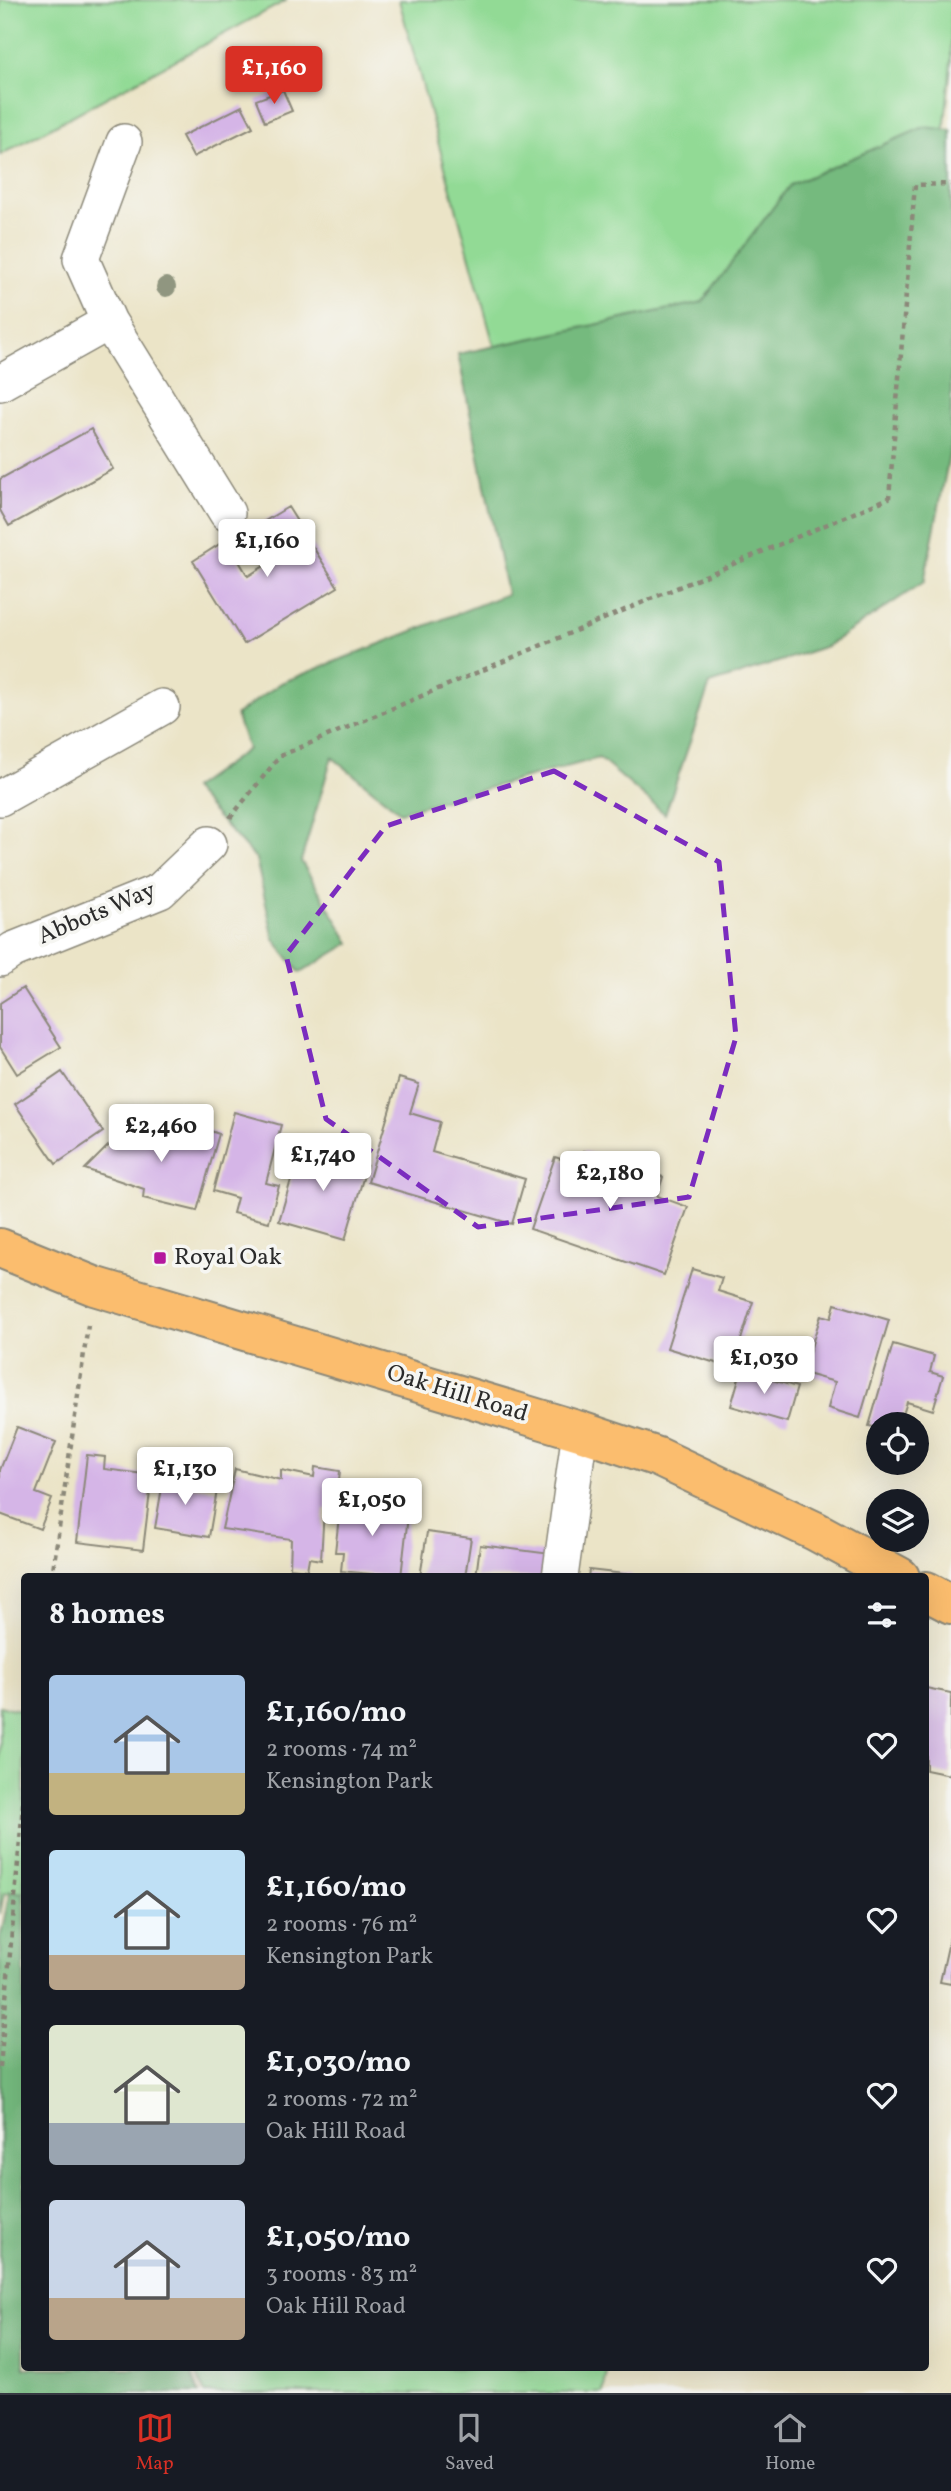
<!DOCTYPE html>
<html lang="en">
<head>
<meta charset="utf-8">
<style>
  :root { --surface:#171b24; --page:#242831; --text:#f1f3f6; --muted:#9ea1a6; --line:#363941; --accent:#d93025 }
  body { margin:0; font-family:Vollkorn,serif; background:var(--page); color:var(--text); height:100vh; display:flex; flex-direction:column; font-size:26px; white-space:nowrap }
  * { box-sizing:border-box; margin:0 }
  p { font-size:23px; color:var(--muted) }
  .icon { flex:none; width:38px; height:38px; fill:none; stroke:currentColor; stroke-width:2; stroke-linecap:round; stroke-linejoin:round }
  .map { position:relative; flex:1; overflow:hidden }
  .drawer { position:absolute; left:21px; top:1573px; width:908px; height:798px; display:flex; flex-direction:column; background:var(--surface); border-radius:7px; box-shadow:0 7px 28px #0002 }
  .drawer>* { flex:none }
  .controls { position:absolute; left:866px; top:1412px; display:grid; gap:14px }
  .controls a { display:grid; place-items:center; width:63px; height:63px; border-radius:50%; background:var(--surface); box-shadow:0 7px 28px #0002; font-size:35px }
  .price { position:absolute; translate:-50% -60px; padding:0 16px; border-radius:7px; background:#fff; color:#222; font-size:23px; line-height:46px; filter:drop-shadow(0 2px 4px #0008) }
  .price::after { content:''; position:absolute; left:50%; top:42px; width:21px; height:16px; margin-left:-10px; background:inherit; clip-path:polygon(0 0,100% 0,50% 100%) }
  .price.active { background:var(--accent); color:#fff }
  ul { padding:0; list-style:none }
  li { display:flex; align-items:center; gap:21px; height:175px; padding:0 28px }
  li span { display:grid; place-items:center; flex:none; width:196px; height:140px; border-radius:7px; color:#555 }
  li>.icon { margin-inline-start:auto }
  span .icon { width:84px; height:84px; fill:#fffc; stroke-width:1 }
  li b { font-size:30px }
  h2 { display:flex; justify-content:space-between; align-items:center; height:84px; padding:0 28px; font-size:30px }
  .dock { display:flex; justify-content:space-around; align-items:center; height:98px; border-top:2px solid var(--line); background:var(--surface); font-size:19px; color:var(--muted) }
  .dock a { display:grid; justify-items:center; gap:4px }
  .dock .active { color:var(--accent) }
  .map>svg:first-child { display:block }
  .green { fill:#92da95; stroke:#5e8260; stroke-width:2 }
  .forest { fill:#75ba7e; stroke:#507254; stroke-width:2 }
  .building { fill:#d5b5e7 }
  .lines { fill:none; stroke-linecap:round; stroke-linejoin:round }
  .minor-casing { stroke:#8b8879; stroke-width:38 }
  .major-casing { stroke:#8b8879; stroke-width:42 }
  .path { stroke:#8b8879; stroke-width:4.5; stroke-dasharray:5 5; stroke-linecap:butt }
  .minor { stroke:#fff; stroke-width:35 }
  .major { stroke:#fbbd6e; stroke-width:38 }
  .tree { fill:#909680 }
  .marked { fill:none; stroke:#7b2cbf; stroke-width:5; stroke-dasharray:14 9; stroke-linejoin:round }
  .poi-dot { fill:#b5179e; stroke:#f6f6f2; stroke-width:2.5 }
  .labels { text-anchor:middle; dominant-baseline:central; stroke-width:7; stroke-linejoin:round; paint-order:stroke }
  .street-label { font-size:24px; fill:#2b2b2b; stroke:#f6f6f2 }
  .poi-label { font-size:24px; fill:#2b2b2b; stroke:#f6f6f2; text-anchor:start }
</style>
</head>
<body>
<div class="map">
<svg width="951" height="2393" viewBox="0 0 951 2393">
  <rect width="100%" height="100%" fill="#f6f6f2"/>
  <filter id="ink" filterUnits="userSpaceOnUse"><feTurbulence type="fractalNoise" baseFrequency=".0143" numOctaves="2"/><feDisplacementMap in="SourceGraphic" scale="14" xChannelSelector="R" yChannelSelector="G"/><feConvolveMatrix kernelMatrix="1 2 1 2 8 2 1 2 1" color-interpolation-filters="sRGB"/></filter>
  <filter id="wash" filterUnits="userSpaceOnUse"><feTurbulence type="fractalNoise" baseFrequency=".00686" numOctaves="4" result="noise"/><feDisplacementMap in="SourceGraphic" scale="28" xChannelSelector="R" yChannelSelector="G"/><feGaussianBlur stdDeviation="1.57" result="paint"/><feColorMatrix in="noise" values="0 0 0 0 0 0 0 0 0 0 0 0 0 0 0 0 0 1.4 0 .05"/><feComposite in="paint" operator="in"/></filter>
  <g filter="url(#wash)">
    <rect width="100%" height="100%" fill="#ebe4c7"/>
    <path class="green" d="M0,0H287L0,155Z
      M399,0H951V62L912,460L564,600Z
      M0,1706L24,1711V1894L4,1893L0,1914Z
      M194,2368H608L603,2393H205Z"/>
    <path class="forest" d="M924,127L951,130V446L924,582L827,646L710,684L665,814L599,758L400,812L332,757L301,861L350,943L300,973L274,939L256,859L192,789L248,749L236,715L281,683L507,594L458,354L702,302L790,185Z
      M10,1891L24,1893V2368H189L199,2393H0V1939Z"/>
    <g id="blocks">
      <path class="building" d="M283,90L292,111L265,122L256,100Z
        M242,106L253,127L193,157L182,136Z
        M91,429L113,469L9,526L0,510V479Z
        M288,507L338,587L244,644L193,561L226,540L248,576L280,556L260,524Z
        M23,988L61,1047L17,1074L0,1047V1003Z
        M62,1072L103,1132L56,1164L15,1104Z
        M399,1078L419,1084L410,1113L440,1122L432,1152L525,1179L512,1224L368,1182Z
        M234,1112L281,1125L266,1183L279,1186L269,1222L233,1213L237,1198L213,1191Z
        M191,1124L219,1134L197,1211L143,1198L144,1189L85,1169L128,1126L189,1139Z
        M301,1146L367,1165L345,1240L279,1221Z
        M584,1151L663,1177L657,1196L688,1207L664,1275L530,1229L555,1157L579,1165Z
        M692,1269L722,1278L718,1291L753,1302L732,1368L667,1348Z
        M835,1304L889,1320L860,1418L828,1408L835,1382L803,1373L821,1315L831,1318Z
        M893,1344L934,1356L930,1372L943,1376L933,1410L907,1402L900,1424H878V1428L869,1426Z
        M741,1371L797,1387L787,1422L731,1406Z
        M17,1427L56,1442L36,1493L52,1499L40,1529L0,1514V1470Z
        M87,1455L105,1457L104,1469L152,1475L143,1550L77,1542Z
        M315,1467L340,1471L336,1509H324L321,1560L309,1558L307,1570L290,1568L291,1539L222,1529L235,1469L281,1480V1470L314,1477Z
        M165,1470L185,1474L183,1485L217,1490L209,1537L155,1528Z
        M341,1499L409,1507L401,1577L341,1571L343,1552H335Z
        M427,1532L471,1538L465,1577H420Z
        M480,1545L551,1554L548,1577H476Z
        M589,1570L632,1575V1577H588Z
        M926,1688L951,1693L950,1775L926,1770Z
        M950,1937H951V1984L940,1982Z"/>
    </g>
  </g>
  <g filter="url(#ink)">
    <use href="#blocks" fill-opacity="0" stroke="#8b8879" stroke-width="2"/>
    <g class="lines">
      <defs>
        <path id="minor" d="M109,322L81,259L124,142
          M0,383L109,322L227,513
          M0,798L162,707
          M0,959L13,950L160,891L209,844
          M560,1577L580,1431"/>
        <path id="major" d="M0,1248L94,1286L580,1431L658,1457L815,1531L900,1577
          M926,1591L951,1604"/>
      </defs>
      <use href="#minor" class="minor-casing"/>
      <use href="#major" class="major-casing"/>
      <path class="path" d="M230,818L280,756L889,498L915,185L951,184
        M52,1577L88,1325
        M0,2067L24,1794"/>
      <use href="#minor" class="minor"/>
      <use href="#major" class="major"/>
    </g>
    <circle class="tree" cx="166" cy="287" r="10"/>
  </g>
  <path class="marked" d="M554,771L719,862L736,1037L689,1197L478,1227L326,1119L286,955L386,826Z"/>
  <rect class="poi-dot" x="153" y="1251" width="14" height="14" rx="3.5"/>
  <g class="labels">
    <g class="street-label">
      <text transform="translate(97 914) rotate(-23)">Abbots Way</text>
      <text transform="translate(457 1394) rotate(17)">Oak Hill Road</text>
    </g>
    <g class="poi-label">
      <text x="174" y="1258">Royal Oak</text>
    </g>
  </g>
</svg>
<div class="controls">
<a><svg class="icon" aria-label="locate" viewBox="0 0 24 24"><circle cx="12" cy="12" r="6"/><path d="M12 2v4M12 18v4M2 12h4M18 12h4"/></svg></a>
<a><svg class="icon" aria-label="layers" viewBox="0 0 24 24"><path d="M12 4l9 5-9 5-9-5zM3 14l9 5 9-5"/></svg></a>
</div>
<b class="price active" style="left:274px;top:106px">£1,160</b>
<b class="price" style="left:267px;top:579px">£1,160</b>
<b class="price" style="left:161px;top:1164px">£2,460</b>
<b class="price" style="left:323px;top:1193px">£1,740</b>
<b class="price" style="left:610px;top:1211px">£2,180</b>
<b class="price" style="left:764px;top:1396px">£1,030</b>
<b class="price" style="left:185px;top:1507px">£1,130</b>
<b class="price" style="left:372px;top:1538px">£1,050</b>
<section class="drawer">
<h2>8 homes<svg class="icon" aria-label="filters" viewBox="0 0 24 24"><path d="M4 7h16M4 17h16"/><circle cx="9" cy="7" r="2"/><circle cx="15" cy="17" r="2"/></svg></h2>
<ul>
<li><span style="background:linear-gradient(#a9c7e8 70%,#c2b280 0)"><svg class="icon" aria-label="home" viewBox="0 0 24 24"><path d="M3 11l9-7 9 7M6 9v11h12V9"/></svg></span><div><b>£1,160/mo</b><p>2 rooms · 74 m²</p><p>Kensington Park</p></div><svg class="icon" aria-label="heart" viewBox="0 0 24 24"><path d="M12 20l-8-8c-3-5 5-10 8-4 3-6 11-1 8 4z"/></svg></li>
<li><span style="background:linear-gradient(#bfe0f5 75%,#b9a48a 0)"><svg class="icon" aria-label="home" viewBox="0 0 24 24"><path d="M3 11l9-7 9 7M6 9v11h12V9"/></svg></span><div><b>£1,160/mo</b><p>2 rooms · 76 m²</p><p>Kensington Park</p></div><svg class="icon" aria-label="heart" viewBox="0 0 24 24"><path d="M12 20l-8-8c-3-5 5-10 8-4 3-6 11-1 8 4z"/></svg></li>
<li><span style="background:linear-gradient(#dfe7d0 70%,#9aa5b1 0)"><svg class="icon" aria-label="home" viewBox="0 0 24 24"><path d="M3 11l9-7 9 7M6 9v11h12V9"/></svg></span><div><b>£1,030/mo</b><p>2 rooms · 72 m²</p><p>Oak Hill Road</p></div><svg class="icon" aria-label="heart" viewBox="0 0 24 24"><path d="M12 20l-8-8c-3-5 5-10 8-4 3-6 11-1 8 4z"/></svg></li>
<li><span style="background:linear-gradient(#c9d6e8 70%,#b9a48a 0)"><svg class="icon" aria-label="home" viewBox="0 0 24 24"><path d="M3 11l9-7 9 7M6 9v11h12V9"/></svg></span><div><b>£1,050/mo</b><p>3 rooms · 83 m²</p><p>Oak Hill Road</p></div><svg class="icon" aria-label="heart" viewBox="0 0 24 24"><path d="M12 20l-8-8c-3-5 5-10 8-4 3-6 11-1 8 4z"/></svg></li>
</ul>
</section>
</div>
<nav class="dock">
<a class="active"><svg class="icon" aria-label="map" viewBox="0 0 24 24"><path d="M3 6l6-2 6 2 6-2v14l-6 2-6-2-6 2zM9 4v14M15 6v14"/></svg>Map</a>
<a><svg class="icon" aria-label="saved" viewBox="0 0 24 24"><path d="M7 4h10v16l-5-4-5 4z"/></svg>Saved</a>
<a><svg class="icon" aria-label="home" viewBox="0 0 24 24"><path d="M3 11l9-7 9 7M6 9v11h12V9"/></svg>Home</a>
</nav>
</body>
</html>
